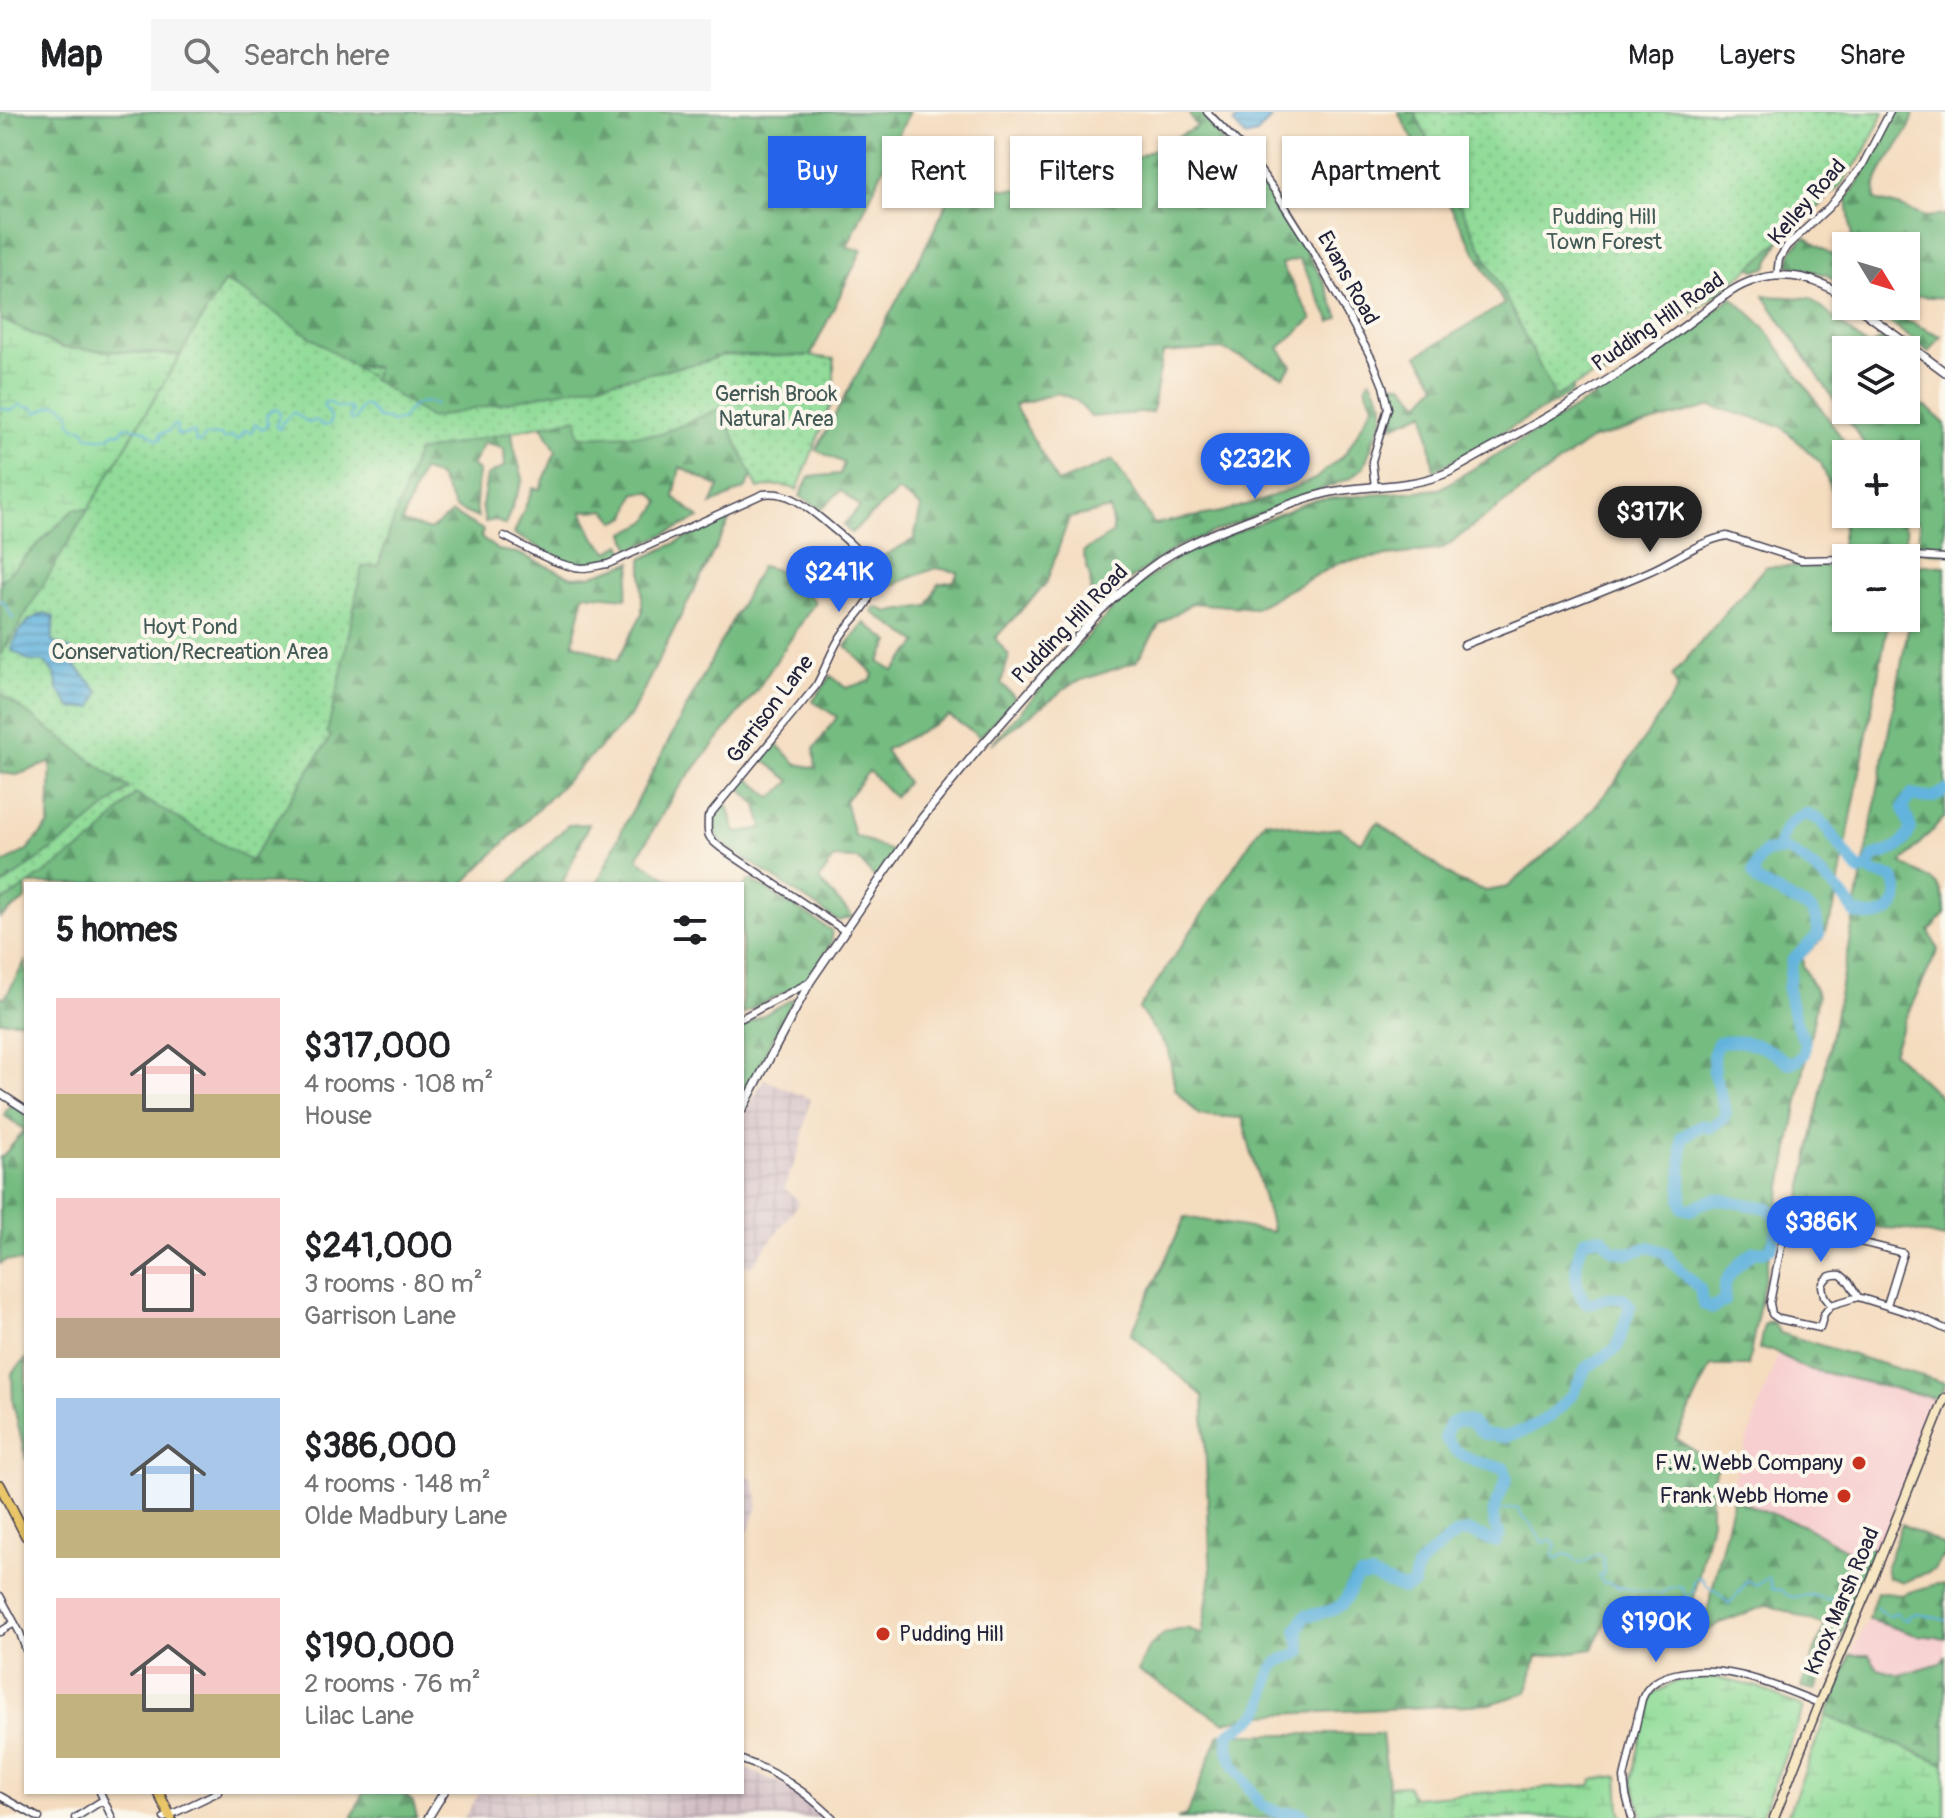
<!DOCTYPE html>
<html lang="en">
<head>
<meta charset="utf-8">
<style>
  :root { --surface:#fff; --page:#f6f6f6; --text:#202124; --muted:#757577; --line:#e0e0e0; --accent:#2563eb }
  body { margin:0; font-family:Pangolin,sans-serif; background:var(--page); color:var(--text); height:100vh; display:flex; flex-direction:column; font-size:30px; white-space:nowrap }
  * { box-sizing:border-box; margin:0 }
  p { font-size:26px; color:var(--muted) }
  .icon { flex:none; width:44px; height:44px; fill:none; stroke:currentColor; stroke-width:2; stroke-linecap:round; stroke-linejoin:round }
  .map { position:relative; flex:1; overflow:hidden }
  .drawer { position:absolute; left:24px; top:770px; width:720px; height:912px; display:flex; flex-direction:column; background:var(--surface); border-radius:0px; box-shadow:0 2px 6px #0004 }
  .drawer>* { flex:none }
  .hud { position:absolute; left:768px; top:24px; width:760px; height:72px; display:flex; gap:16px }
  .needle { width:52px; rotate:128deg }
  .tools { position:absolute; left:1832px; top:120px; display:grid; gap:16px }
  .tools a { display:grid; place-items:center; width:88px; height:88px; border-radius:0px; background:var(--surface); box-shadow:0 2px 6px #0004; font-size:40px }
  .price { position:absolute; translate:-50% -68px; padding:0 18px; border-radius:28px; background:var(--accent); color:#fff; font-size:26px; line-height:52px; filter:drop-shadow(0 2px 4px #0008) }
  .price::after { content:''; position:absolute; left:50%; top:48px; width:24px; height:18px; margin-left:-12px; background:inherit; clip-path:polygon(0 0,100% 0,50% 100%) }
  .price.current { background:#222; color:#fff }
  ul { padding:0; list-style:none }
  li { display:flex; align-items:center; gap:24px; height:200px; padding:0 32px }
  li span { display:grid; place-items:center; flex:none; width:224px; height:160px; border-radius:0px; color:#555 }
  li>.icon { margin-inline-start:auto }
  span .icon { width:96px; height:96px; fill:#fffc; stroke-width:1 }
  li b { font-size:34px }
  h2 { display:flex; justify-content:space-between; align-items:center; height:96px; padding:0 32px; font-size:34px }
  .chip { padding:0 28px; border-radius:0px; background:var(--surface); box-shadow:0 2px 6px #0004; font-size:28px; line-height:72px }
  .chip.current { background:var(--accent); color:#fff }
  header { display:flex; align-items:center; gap:48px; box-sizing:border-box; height:112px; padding:0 40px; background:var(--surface); border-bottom:2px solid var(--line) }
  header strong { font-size:38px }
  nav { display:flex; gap:44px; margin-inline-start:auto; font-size:28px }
  .search { width:560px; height:72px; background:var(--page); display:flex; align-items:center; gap:20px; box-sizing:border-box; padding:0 28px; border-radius:0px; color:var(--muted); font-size:30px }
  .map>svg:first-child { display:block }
  .built { fill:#f7cfd0 }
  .industrial { fill:url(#industrial-grid) }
  .forest { fill:url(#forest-firs); stroke:#4b6f5e; stroke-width:2 }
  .wetland { fill:url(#wetland-marsh); stroke:#5a7f6a; stroke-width:2 }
  .park { fill:url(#park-dots); stroke:#5a7f6a; stroke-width:2 }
  .water { fill:url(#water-rules); stroke:#426a8c; stroke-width:2 }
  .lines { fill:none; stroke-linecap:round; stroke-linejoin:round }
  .stream { stroke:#62b3dd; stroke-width:2 }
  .river { stroke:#62b3dd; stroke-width:12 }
  .minor-casing { stroke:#423e4f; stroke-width:9 }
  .tertiary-casing { stroke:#423e4f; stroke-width:10 }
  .secondary-casing { stroke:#423e4f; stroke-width:11 }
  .primary-casing { stroke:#423e4f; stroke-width:12 }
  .minor { stroke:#fff; stroke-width:6 }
  .tertiary { stroke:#fff; stroke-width:7 }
  .secondary { stroke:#f7e8c3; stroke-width:8 }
  .primary { stroke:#eac669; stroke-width:9 }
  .poi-dot { fill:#c8321e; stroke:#fbf7ec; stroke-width:3 }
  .labels { text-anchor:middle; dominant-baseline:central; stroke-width:8; stroke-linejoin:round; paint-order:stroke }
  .street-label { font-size:22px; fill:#22223b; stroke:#fbf7ec }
  .park-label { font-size:22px; fill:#435a57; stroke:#fbf7ec }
  .poi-label { font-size:22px; fill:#22223b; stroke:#fbf7ec; text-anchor:end }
</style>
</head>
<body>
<header>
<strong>Map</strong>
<div class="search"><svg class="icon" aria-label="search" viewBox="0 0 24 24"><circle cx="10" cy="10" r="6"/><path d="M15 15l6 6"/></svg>Search here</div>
<nav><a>Map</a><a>Layers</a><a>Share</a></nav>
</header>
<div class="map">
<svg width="1945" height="1706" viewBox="0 0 1945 1706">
  <defs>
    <pattern id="industrial-grid" width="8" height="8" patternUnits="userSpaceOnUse" patternTransform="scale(2)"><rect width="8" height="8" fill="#d2bdc5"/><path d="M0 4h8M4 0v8" fill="none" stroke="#b4a2aa"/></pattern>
    <pattern id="forest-firs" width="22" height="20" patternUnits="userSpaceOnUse" patternTransform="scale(2)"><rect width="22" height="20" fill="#74bc81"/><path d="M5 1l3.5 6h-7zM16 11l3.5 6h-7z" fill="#5f986b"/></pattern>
    <pattern id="wetland-marsh" width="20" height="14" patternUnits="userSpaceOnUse" patternTransform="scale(2)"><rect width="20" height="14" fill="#91dc99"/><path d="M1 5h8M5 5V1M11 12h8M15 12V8" fill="none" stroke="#7dbc85"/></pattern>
    <pattern id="park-dots" width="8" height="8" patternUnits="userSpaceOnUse" patternTransform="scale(2)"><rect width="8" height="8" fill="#91dc99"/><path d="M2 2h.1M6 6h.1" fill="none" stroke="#7dbc85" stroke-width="1.8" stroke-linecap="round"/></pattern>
    <pattern id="water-rules" width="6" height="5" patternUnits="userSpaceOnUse" patternTransform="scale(2)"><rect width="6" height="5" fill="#62b3dd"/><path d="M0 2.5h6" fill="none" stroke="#5091b4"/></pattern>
  </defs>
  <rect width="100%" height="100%" fill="#fbf7ec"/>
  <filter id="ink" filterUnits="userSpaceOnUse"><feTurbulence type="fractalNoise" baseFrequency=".0125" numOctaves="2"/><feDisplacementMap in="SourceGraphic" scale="16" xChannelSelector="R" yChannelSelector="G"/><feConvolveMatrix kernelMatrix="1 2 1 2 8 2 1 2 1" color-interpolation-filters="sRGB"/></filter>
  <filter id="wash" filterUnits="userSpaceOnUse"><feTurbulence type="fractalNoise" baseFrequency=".006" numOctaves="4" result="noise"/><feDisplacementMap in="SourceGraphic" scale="32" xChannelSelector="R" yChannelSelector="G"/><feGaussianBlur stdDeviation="1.8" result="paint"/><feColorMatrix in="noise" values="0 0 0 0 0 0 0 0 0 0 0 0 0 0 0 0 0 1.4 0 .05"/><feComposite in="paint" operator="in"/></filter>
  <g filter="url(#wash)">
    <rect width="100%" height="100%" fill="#f4dcbf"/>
    <path class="built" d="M1778,1242L1804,1256L1938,1287L1877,1439L1869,1433L1859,1444L1804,1414L1727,1384Z
      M1868,1507L1916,1523L1945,1526V1544L1940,1551L1900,1563L1878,1557L1869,1544L1851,1543Z"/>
    <path class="industrial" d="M764,967L810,987L800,1037L784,1076L797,1087L798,1092L751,1155L742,1151V1007Z
      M742,1358L753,1368L758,1387L757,1397L742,1435Z
      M742,1655L795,1678L826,1706H464L480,1680H742Z"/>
    <path class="forest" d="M0,0H909L847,135L862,138L746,376L711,393L719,375L680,355L674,385L699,406L631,438L625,421L647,410L660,390L651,380L635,381L627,405L616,410L606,398L582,399L594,425L609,440L621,432L625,440C613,445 598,453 584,452C559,449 536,433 514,422L533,376L540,377L556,339L535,300L510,305L514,335L523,367L505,413L495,408L485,410L482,394L487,364L505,354L504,337L484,330L472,354L478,359L476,393L478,406L455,396L439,365L422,358L402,410L430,418L452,401L483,418L481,426L498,438L517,441L572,465L590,464L632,450L626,486L584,482L573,531L617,549L642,502V447L731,405L630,605L463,772H26V787L0,806V753L27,738L49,713L51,650L17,663L0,661V470L74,397H249L376,255L62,236L0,207Z
      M1188,0H1201L1213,17L1271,82L1322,166L1339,205L1331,210L1299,147L1281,152L1312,207L1279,236L1292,254L1283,264L1222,237L1163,241L1152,300L1091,305L1076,288L1058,281L1014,293L1058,371L1113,348L1154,412L1221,400L1260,389L1315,367L1346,341L1374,292L1368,281L1366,272L1370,267L1383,291V306L1363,356L1350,366L1176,435L1119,476L1093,501L1090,465L1083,440L1113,421L1110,397L1069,406L1046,472L995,526L1009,544L1001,571L1015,586L980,625L949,604L885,638L907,670L894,685L869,659L845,689L854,723L893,740L876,767L858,747L834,746L819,768L853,805L838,809L724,732L712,719L714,707L727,690L736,721L763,716L757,693L739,675L748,666L772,686L791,669L762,647L776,632L797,652L816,656L814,637L837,605L813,589L831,564L846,576L870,569L874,562L846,534L865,511L890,530L879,550L894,559L918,531L872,500L875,495L890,500L928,494L938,472L954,469L958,460L935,456L878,479L883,464L878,447L914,427L921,395L898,379L851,421L843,413L860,395L841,378L821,397L800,384L809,365L840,362L844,351L816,338L920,146L955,75L1030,78L1057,92L1128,80L1134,47L1197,15Z
      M1398,0H1883L1854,49L1823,91L1781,126L1767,155L1756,159L1727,138L1699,126L1731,171L1603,265L1573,245L1572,281L1434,359L1425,300L1393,314V291L1389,271L1403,272L1420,291L1437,273L1418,243L1504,192Z
      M1895,0H1914C1912,23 1884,46 1877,69C1875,74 1876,82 1875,88L1901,95L1925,105L1945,103V186L1917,184L1905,208L1941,224L1929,240L1868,194H1906V134H1847L1852,127L1847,87C1867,60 1883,32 1895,0Z
      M1805,125L1837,146L1846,135V178L1827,163L1788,153L1793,137Z
      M1764,184L1810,186L1868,235L1883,226L1899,238H1846V298H1906V286L1928,296L1945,312V442L1918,439L1920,414L1906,394V342H1871Z
      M1732,185L1765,216L1853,342H1846V402H1895L1907,419L1902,440L1840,442L1844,411L1821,351L1781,314L1711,294L1590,328L1442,437L1341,450L1255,496L1192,491L1159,513L1136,550L1073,571L991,632L1125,483L1181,443L1313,388L1439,377L1599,282L1672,233Z
      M1920,453L1945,454V705L1901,751C1928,767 1945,766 1945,802L1929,819L1938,838L1905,907L1893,940L1945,989V1126L1904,1117L1796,1112Z
      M761,454L790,461L815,490L757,578L674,682L637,746L676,772H597L623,716Z
      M1846,454V506H1889L1833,801L1822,827L1803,845V855L1818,884L1748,1254H1711L1676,1327L1717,1353L1711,1378V1408L1689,1508H1606L1593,1537L1537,1545L1526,1581L1490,1592L1259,1603L1224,1610L1138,1559L1148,1536L1165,1521L1187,1516L1202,1523L1211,1463L1203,1284L1131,1222L1185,1105L1273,1120L1242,1006L1199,1003L1175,977L1168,937L1139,897L1265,708L1317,719L1340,716L1361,731L1378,710L1458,769L1486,779L1508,775L1578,714L1613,673L1678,576L1672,564L1765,455Z
      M589,712L562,772H508L568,713Z
      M750,767L831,818L832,830L805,870L742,902V777Z
      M26,848V901L21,909H0V884L5,886Z
      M794,886L742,985V915Z
      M11,991L26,1001V1150L6,1148L0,1152V1045H2L25,1018L4,1003Z
      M1772,1209L1780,1221L1945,1271L1938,1287L1804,1256L1772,1238L1759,1237L1764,1211Z
      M26,1247V1348L13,1290L12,1261Z
      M1733,1387L1804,1414L1858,1444L1863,1431L1877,1439L1840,1527L1815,1578L1801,1575L1825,1513L1768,1493L1720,1511L1702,1523Z
      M1902,1412L1945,1434V1446L1942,1445L1934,1458L1904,1470L1888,1465L1886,1454Z
      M1936,1472L1945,1473V1526L1916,1523L1868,1507L1877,1480L1901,1483Z
      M1851,1543H1869L1878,1557L1900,1563L1940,1551L1945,1544V1652L1826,1604Z
      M1219,1622H1382L1391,1697V1706H1177L1187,1703Z
      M363,1680H402L413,1690L417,1706H352Z"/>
    <path class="wetland" d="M0,207L62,236L376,256L359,369L249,397H74L0,470Z
      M1712,1565L1758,1575L1804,1596L1760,1706H1643L1632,1668L1642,1619L1653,1582L1677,1569Z
      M1826,1604L1945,1652V1706L1787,1705Z
      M1618,1664L1620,1697L1623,1706H1391L1389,1674L1408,1673L1412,1686L1591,1673L1592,1668Z"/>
    <path class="park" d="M1414,0H1884L1865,40L1840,74L1749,157L1687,205L1622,248L1555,285Z
      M224,170L243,179L430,306L704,250L723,243L810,244L834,247V285L797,378C785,372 771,373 758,377L721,296L661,322L579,325L577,306L417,340L378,454L362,455L340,567L327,620L331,624L251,749L135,682L96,726L2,790L0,775L79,718L129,676L0,581V545Z"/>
    <path class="water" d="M1245,0H1275L1276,1L1257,22L1246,25L1233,11Z
      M45,501L54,505L52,530L72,538L77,556L99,580L93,595L73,597L58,578L55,562L44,550L29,549L11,537C19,517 24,509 45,501Z"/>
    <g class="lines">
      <path class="stream" d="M0,296L12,299L20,292L25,295H32L37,301L53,293H61L70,301L71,312L76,316H83L89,325C99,326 106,329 114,320L121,321L125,314L145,318L157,328L161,326L160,322L169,319L174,312L177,314L176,320L179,323L194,320L196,330L200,331L205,324L221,323L223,327H227L232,324L236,328L240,326L245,318L252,321L255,312L262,317L266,316L268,311L266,304L271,299L276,297L280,301L276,313L277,316L280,317L282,311L293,300L309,311L316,308L323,314L330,312L331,305L323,293L325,290L331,291L336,295L350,296L352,300L349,305L352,309L356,307L360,296L365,293L369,295L378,306L387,307L391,310L403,307C410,293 420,287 436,292
        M0,488L4,490L13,507
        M1493,1400L1511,1396L1518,1397L1523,1406L1529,1410L1543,1431L1551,1427L1557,1433L1552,1443L1554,1446H1558L1563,1442L1570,1443L1580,1452L1598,1442L1603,1444L1604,1462L1598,1464L1604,1471L1609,1470L1617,1475L1660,1482C1667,1477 1674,1473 1682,1476L1686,1486C1693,1482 1694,1478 1694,1470L1698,1465L1703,1467L1707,1474L1719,1481L1729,1492C1737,1482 1741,1481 1747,1468L1756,1473L1769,1466L1772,1477L1781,1479L1791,1485L1811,1483L1826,1487L1835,1485L1852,1491
        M1876,1495L1888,1505L1897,1501L1901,1506L1908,1508L1909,1503L1919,1502L1945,1508"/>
      <path class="river" d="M1778,739C1781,721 1788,708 1806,702L1820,708L1859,759L1868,755L1874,744C1894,738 1902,737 1911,717L1903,695L1912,682C1926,688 1933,687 1945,679
        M1306,1706L1301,1701H1279L1261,1693L1234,1653L1228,1636V1623C1238,1613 1251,1612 1259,1600C1269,1586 1265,1563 1277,1551C1283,1546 1294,1544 1301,1540L1297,1518L1305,1504C1319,1501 1338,1501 1346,1487C1352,1476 1349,1476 1359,1465L1372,1464L1403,1477L1413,1473L1417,1456L1424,1448L1456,1422L1467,1419L1496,1430L1500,1422C1484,1406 1501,1384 1507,1366L1504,1356C1482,1352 1454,1346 1445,1324L1449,1313L1458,1308L1470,1310L1484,1322L1505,1325L1528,1317L1551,1304L1573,1282L1586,1256L1617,1236L1630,1194L1623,1186H1606L1590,1192C1570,1181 1575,1146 1584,1128L1601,1125L1614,1139L1628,1141L1650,1135L1666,1141L1670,1148L1700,1177L1703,1192L1713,1196L1725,1189C1720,1165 1738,1153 1754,1139L1763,1140L1771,1136C1778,1119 1781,1112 1769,1096L1716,1087L1700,1092L1690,1098L1683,1096L1681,1087L1682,1025L1702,1013L1709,1016L1723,1007L1726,1000L1714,962L1713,944L1718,931C1748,926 1765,934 1789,951L1797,949L1804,942L1805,931L1795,908L1788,878L1792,849L1819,822L1816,806L1811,798L1757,769L1753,761L1758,748L1765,740C1773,739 1784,737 1790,740C1808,748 1846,784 1855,801C1860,802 1869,805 1874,804C1897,801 1903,783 1892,765C1881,762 1875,765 1868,755"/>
    </g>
  </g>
  <g filter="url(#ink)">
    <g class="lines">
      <defs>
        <path id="minor" d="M1207,0L1247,41L1275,79L1308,131L1372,247L1383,274L1388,296L1372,349L1375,375
          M1777,163L1779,147L1787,134L1829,95L1862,54L1890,0
          M504,424C528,436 555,454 582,456C591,456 600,453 608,452L763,382C790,379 804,393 824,409C848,430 884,452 868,489C862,500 852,509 845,518C832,535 826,556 816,574L708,705C707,724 707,725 721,736L845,819
          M1868,446L1915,444L1945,446
          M1464,533C1525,509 1587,486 1648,460C1674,449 1699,429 1727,424L1801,448L1846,447
          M742,906L810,870
          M0,981L26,998
          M1841,1163L1849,1170L1858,1185L1831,1193L1824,1184L1822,1174C1825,1165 1831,1162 1841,1163Z
          M1858,1185L1916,1203L1945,1217
          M1831,1193L1824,1202L1820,1216L1779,1207L1772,1202L1770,1191L1781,1134C1784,1129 1784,1128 1789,1125C1810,1114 1879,1135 1903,1141L1887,1193
          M0,1484L20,1521L26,1538
          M0,1520L14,1511
          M742,1648C776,1659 807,1681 833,1706
          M100,1680L112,1706
          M0,1684L39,1706
          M75,1706L103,1688
          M164,1706L218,1680
          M1632,1706L1626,1683L1624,1666L1642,1587C1648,1572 1659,1566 1675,1562C1725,1550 1773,1573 1819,1591"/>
        <path id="tertiary" d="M1856,194L1945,260
          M742,998L810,870L922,706L976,640L1099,500C1115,485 1132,469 1150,456C1183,431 1223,418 1261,403C1284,395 1307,385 1331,380C1373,372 1412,377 1451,359C1509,326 1569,295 1624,257C1650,240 1674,222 1698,204C1717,190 1732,175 1755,168C1787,158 1819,166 1846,186
          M428,1706L444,1680"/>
        <path id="secondary" d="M1774,1706L1819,1591L1873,1465L1945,1286"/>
        <path id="primary" d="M0,1373L26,1424
          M158,1680L171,1706"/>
      </defs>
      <use href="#minor" class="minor-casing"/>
      <use href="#tertiary" class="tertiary-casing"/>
      <use href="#secondary" class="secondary-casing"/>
      <use href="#primary" class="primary-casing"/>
      <use href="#minor" class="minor"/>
      <use href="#tertiary" class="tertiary"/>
      <use href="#secondary" class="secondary"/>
      <use href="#primary" class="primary"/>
    </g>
  </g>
  <g class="poi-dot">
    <circle cx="1859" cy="1351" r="8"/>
    <circle cx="1844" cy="1384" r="8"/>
    <circle cx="883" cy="1522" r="8"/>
  </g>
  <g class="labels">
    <g class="street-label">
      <text transform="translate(1807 90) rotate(-49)">Kelley Road</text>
      <text transform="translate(1348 166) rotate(61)">Evans Road</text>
      <text transform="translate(1658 210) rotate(-35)">Pudding Hill Road</text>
      <text transform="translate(1070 512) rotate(-46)">Pudding Hill Road</text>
      <text transform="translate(770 597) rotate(-53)">Garrison Lane</text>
      <text transform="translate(1842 1489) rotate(-67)">Knox Marsh Road</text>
    </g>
    <g class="park-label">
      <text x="1604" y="105">Pudding Hill<tspan x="1604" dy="25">Town Forest</tspan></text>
      <text x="776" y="282">Gerrish Brook<tspan x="776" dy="25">Natural Area</tspan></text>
      <text x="190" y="515">Hoyt Pond<tspan x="190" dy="25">Conservation/Recreation Area</tspan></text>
    </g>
    <g class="poi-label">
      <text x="1843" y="1351">F.W. Webb Company</text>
      <text x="1828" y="1384">Frank Webb Home</text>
      <text x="899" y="1522" text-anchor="start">Pudding Hill</text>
    </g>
  </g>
</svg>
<div class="tools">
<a><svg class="needle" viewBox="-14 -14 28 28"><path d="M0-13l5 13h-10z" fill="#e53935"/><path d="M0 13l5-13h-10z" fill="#757577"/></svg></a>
<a><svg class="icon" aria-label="layers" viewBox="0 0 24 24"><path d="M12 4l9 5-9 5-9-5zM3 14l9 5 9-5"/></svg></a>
<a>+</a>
<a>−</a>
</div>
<b class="price" style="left:1255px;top:389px">$232K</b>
<b class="price current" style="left:1650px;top:442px">$317K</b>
<b class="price" style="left:839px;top:502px">$241K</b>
<b class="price" style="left:1821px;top:1152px">$386K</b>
<b class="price" style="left:1656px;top:1552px">$190K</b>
<div class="hud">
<a class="chip current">Buy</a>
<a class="chip">Rent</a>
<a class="chip">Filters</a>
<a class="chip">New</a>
<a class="chip">Apartment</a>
</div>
<section class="drawer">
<h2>5 homes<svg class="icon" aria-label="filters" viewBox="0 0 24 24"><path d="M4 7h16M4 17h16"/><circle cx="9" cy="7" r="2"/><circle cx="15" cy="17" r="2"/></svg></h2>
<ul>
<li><span style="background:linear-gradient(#f6c9c9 60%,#c2b280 0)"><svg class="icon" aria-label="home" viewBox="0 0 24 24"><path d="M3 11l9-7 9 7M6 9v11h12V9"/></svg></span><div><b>$317,000</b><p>4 rooms · 108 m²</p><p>House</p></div></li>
<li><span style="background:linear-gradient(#f6c9c9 75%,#b9a48a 0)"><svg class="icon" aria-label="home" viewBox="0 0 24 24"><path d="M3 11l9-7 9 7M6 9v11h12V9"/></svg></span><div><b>$241,000</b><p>3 rooms · 80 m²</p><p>Garrison Lane</p></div></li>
<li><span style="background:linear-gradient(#a9c7e8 70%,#c2b280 0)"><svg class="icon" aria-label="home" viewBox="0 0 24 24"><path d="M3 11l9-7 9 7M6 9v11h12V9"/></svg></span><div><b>$386,000</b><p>4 rooms · 148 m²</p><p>Olde Madbury Lane</p></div></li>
<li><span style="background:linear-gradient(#f6c9c9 60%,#c2b280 0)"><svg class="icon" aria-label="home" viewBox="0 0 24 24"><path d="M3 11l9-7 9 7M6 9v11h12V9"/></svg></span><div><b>$190,000</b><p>2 rooms · 76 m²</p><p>Lilac Lane</p></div></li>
</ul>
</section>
</div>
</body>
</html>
